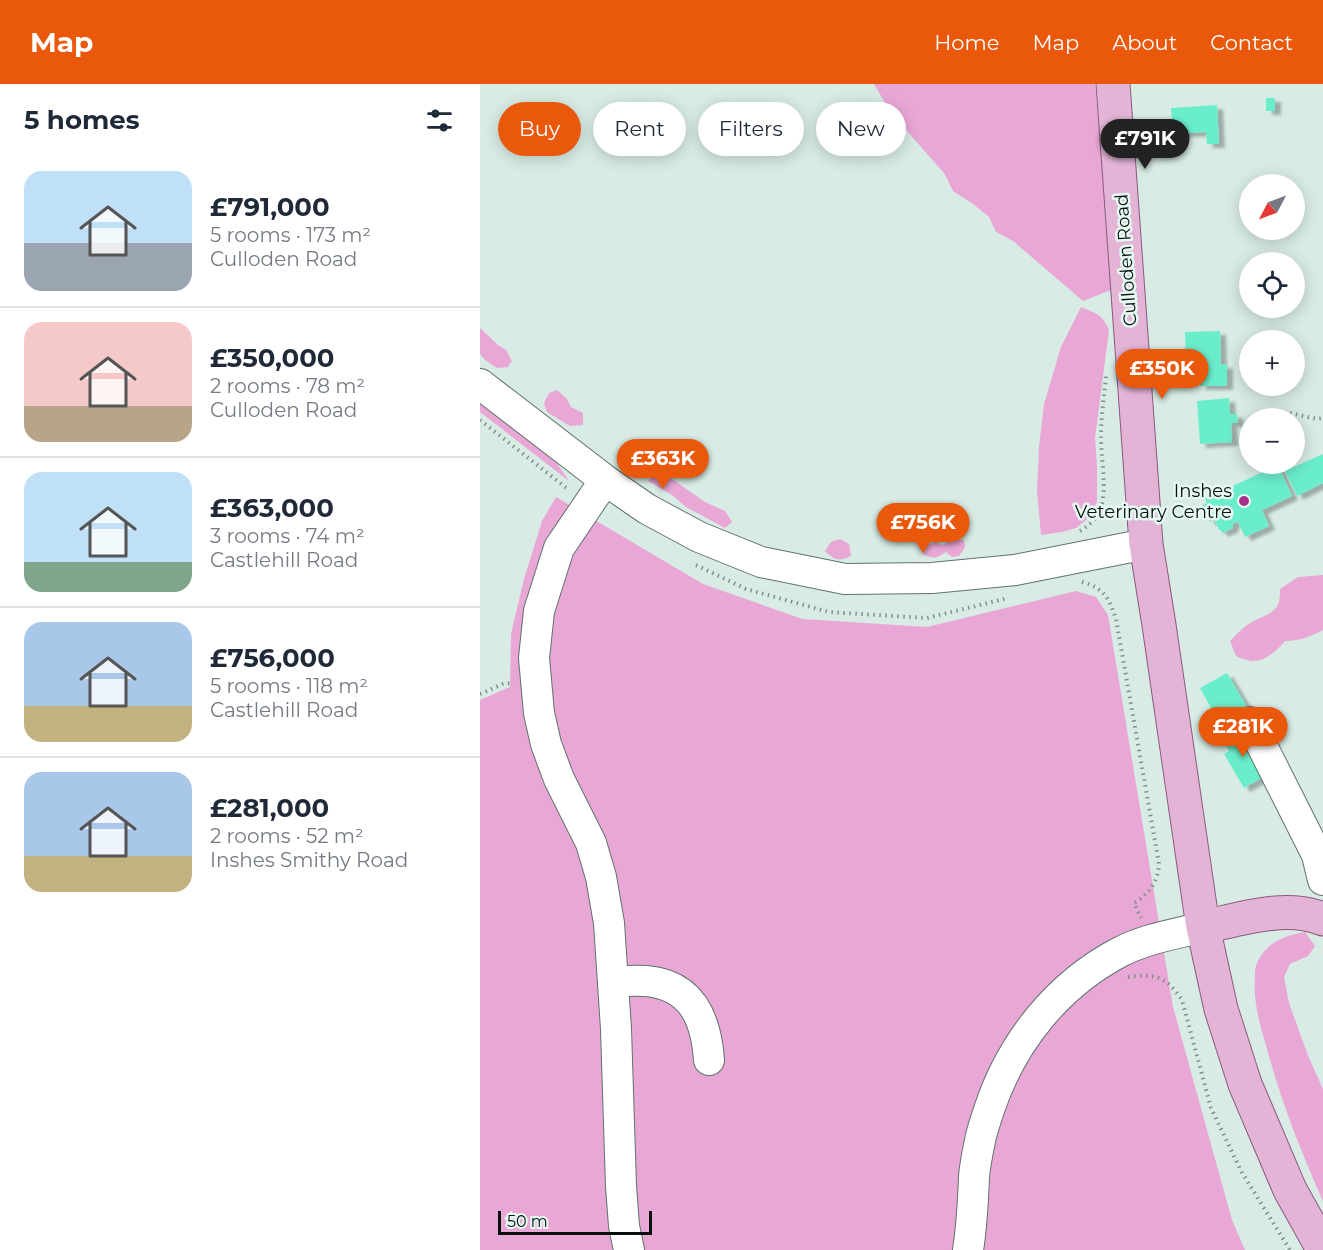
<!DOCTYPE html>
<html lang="en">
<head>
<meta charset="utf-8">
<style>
  :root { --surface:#fff; --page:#f6f6f7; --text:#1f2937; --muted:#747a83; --line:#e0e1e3; --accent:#ea580c }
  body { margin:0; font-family:Montserrat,sans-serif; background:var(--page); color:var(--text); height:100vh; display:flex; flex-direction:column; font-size:22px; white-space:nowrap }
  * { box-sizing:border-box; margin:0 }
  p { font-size:20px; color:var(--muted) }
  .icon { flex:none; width:33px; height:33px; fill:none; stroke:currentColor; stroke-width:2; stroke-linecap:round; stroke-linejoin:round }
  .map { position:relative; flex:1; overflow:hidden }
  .side { display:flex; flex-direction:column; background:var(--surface); width:480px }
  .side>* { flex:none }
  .top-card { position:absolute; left:18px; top:18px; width:570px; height:54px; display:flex; gap:12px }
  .needle { width:39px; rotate:229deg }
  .controls { position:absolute; left:759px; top:90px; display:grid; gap:12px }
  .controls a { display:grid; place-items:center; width:66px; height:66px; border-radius:50%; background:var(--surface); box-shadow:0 3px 15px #0003; font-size:30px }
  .scale { position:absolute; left:18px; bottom:15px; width:154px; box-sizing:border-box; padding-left:6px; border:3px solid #080f0c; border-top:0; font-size:16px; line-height:21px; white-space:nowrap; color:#080f0c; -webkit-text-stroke:4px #e5f9f2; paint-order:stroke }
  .price { position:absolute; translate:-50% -51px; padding:0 14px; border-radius:21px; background:var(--accent); color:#fff; font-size:20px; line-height:39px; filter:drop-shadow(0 2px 3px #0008) }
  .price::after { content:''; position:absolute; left:50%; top:36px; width:18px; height:14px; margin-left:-9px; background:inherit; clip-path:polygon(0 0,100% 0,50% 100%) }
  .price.active { background:#222; color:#fff }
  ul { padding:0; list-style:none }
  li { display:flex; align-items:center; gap:18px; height:150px; padding:0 24px }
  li+li { border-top:2px solid var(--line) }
  li span { display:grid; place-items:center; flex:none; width:168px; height:120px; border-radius:18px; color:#555 }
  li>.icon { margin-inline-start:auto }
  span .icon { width:72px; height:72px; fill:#fffc; stroke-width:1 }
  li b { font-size:26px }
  h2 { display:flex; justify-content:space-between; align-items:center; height:72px; padding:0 24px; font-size:26px }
  .tag { padding:0 21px; border-radius:27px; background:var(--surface); box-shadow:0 3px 15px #0003; font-size:21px; line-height:54px }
  .tag.active { background:var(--accent); color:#fff }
  header { display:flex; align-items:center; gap:36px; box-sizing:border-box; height:84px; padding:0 30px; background:var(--accent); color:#fff }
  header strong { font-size:28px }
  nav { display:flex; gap:33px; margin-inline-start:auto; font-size:21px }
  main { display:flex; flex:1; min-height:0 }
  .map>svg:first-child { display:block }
  .green { fill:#e9a7d6 }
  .building { fill:#6bedcb; filter:url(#shadow) }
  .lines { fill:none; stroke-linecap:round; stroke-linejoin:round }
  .minor-casing { stroke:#60726c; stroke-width:32 }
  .major-casing { stroke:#8a5a7d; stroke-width:35 }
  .path { stroke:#82908b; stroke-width:4; stroke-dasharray:1.5 4.5; stroke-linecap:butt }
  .minor { stroke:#fff; stroke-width:30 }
  .major { stroke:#e3b4d6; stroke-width:33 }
  .poi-dot { fill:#a5318b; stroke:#e5f9f2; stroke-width:2 }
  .labels { text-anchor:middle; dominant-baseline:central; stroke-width:5; stroke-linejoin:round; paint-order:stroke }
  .street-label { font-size:18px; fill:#080f0c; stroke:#e5f9f2 }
  .poi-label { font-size:18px; fill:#080f0c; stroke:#e5f9f2; text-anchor:end }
</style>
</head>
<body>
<header>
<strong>Map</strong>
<nav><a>Home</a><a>Map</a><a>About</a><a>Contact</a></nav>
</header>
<main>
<section class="side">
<h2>5 homes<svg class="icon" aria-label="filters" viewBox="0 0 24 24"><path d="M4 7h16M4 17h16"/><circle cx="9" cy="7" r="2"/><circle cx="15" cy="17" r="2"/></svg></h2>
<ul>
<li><span style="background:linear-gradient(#bfe0f5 60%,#9aa5b1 0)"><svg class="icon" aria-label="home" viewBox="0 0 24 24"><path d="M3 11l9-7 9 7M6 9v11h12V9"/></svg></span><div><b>£791,000</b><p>5 rooms · 173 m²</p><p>Culloden Road</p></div></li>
<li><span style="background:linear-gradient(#f6c9c9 70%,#b9a48a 0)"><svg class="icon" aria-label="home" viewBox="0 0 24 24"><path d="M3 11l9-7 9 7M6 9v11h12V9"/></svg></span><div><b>£350,000</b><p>2 rooms · 78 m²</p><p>Culloden Road</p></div></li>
<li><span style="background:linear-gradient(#bfe0f5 75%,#7fa58c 0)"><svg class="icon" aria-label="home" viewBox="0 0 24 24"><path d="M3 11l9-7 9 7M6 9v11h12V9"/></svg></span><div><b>£363,000</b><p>3 rooms · 74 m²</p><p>Castlehill Road</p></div></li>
<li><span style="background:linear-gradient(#a9c7e8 70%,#c2b280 0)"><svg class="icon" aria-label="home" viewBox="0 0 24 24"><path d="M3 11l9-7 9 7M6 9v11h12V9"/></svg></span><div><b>£756,000</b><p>5 rooms · 118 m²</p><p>Castlehill Road</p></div></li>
<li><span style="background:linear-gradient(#a9c7e8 70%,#c2b280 0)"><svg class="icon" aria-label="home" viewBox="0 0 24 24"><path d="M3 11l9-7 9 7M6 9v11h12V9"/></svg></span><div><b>£281,000</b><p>2 rooms · 52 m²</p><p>Inshes Smithy Road</p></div></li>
</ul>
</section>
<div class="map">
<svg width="843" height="1166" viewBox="0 0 843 1166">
  <defs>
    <filter id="shadow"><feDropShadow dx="6" dy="4" stdDeviation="1.5" flood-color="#0004"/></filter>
  </defs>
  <rect width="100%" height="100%" fill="#d8ebe5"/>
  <path class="green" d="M394,0H615L633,193L631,206L603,217L533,157L516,148L509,133L493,120L473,107L464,89L411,29Z
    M601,223C617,230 622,230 629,246L615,354L617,382V418L612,428L605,437L596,444L582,448L561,451L557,407L559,363L564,320L581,263Z
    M0,244L18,261L26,266L32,277L28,283L17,284L5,276L0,270Z
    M77,306L87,315L91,323L103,329V341L90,342L67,328L64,319L69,309Z
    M0,316L50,358L76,378L89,397L0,328Z
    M182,388L225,418L245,427L252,438L245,444L206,423L192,411L168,397L174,390Z
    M76,413L223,500L322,535L447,543L596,507L616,513L628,531L693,923L752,1136L765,1166H0V616L30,603L31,550L44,495L62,437Z
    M360,455L369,460L371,472C358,478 355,476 345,467L351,458Z
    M472,456H484L485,463L479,472L472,473L466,468C455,475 454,475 442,470L447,461L456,458L463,461Z
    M843,491V546C830,553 819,557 805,557C796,567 785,578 771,577C766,576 760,574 756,572L750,557C757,550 763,543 772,538C789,528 801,530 800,505L818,493Z
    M825,848L835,862L828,872L810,880L804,893L809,919L829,974L843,1005V1117C821,1068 801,1017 787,965C780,941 773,918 775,893C775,888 775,883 777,879C787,858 803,852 825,848Z"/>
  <path class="building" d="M786,14H795V27H786Z
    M737,21L739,60H727L726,48L693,50L691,24Z
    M740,247L741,281L747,280V302H720L719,282L706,283L705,248Z
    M749,314L750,330H757L758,339H751L752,358L720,360L717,317Z
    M843,370V399L817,412L805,387Z
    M798,381L812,412L782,426L789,442L765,453L758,438L752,440L753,444L742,449L741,446H739L735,436L730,438L723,421L727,419L725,415Z
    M747,589L767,623L739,639L720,604Z
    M760,642L787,691L764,704L744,670L749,667L741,653Z"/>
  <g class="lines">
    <defs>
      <path id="minor" d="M0,300L125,396L167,425L219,453L281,478L365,495L452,494L535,486L666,460
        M125,396L79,464L59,527L54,574L59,629L66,660L79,695L111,759L121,793L129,839L136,945L141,1102L144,1142L149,1166
        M770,638L837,771L843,796
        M133,898C144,897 155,896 166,897C212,901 226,934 229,976
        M488,1166C492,1142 493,1118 494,1093C495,1080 498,1066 501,1052C503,1044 506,1035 509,1026C531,959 577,901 640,868C665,855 695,850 723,843"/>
      <path id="major" d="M633,0L666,460L679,541L723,843L741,925L765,1000L810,1106L843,1165
        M723,843C761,835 805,820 843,835"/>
    </defs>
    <use href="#minor" class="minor-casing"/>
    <use href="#major" class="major-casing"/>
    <path class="path" d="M810,329L837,335L843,334
      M0,336L89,406
      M600,447C610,441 617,434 621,423C627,408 621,371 621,353C621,333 624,313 626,292
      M216,481L266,505L349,528L447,534L528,514
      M602,498C624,504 629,514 636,535L679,780C678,798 669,810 654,819L661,834
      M0,610L23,600L31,599
      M648,893C676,889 686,893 702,916L731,1024L761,1087L810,1166"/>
    <use href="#minor" class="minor"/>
    <use href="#major" class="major"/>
  </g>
  <circle class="poi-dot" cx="764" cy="417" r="6"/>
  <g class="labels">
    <g class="street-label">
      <text transform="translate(646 176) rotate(-94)">Culloden Road</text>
    </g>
    <g class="poi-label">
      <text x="752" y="407">Inshes<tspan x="752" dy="21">Veterinary Centre</tspan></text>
    </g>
  </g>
</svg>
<div class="controls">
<a><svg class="needle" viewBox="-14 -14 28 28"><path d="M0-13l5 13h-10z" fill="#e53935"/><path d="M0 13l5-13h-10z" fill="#747a83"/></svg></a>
<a><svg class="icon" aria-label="locate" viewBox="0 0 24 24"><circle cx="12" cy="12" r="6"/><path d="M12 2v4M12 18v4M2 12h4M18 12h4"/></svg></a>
<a>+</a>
<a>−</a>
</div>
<div class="scale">50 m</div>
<b class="price active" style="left:665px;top:86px">£791K</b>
<b class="price" style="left:682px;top:316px">£350K</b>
<b class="price" style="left:183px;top:406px">£363K</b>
<b class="price" style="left:443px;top:470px">£756K</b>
<b class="price" style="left:763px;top:674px">£281K</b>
<div class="top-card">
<a class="tag active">Buy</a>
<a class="tag">Rent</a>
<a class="tag">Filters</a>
<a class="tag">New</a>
</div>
</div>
</main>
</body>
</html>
